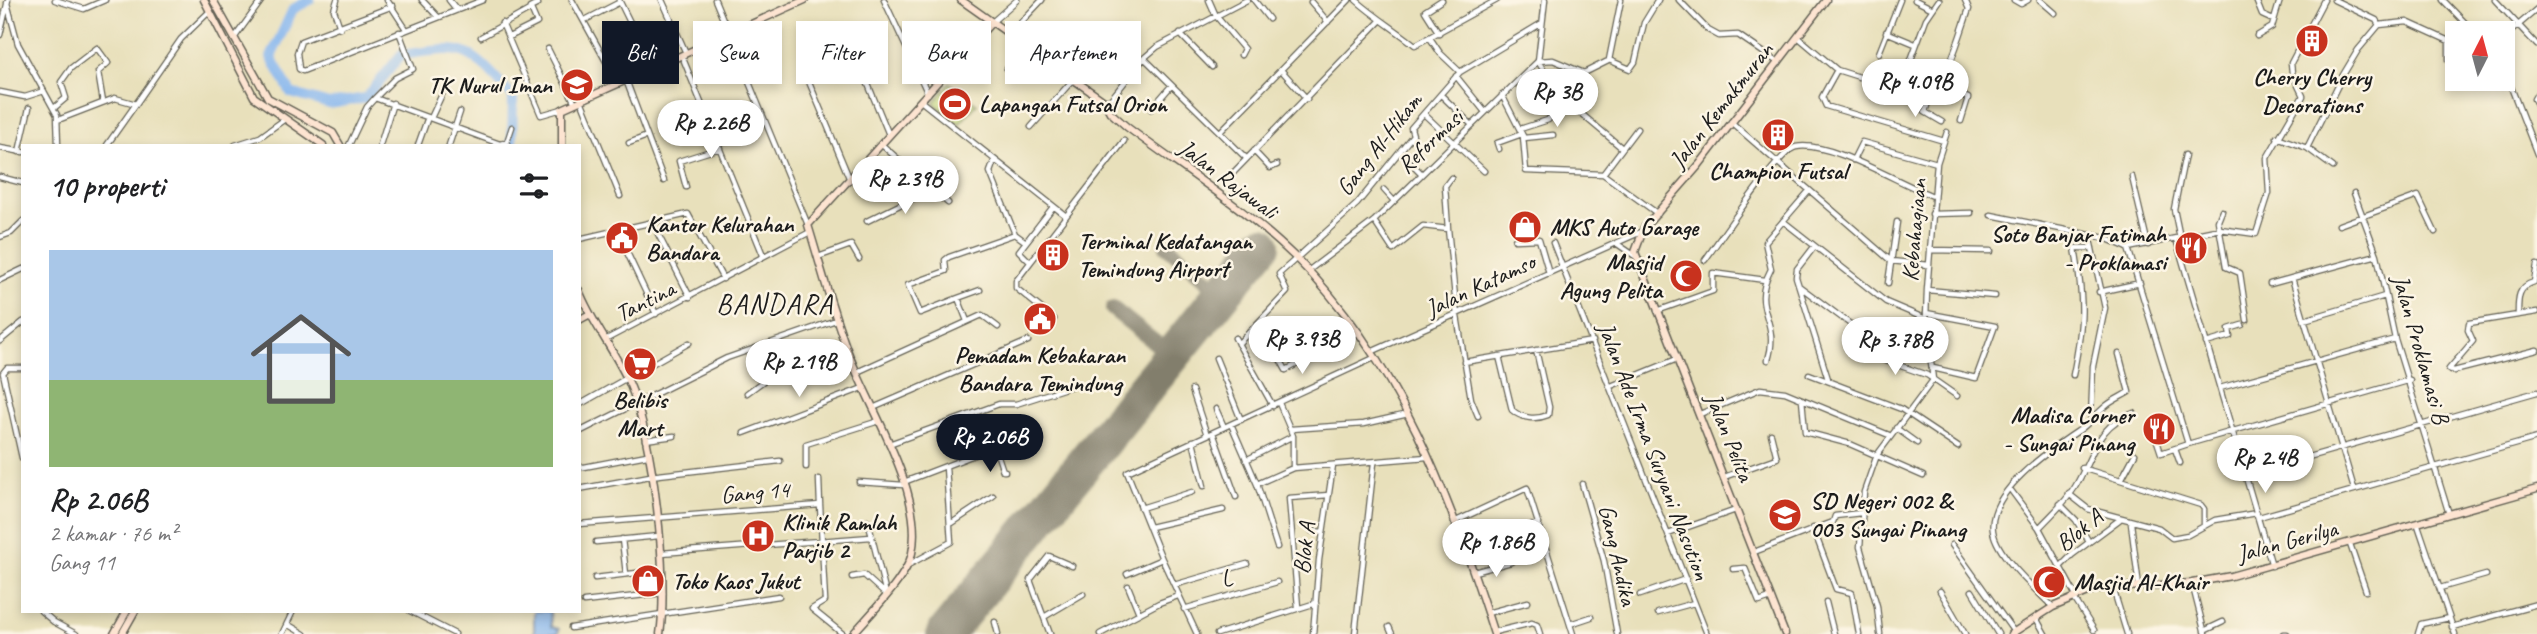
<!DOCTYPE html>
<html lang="id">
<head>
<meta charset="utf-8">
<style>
  :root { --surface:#fff; --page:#f2f2f2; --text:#202124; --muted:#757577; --accent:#111827 }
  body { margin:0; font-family:Caveat,sans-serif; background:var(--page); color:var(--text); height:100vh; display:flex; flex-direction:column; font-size:26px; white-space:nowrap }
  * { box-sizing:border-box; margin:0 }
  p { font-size:23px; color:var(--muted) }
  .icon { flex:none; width:38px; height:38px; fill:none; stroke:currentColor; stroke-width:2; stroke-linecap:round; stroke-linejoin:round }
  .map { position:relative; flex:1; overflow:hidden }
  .drawer { position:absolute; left:21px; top:144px; width:560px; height:469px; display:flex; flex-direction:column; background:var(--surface); border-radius:0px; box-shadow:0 4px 10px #0003 }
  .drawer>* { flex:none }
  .guide { position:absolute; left:602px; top:21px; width:665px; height:63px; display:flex; gap:14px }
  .needle { width:46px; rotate:6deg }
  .controls { position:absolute; left:2445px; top:21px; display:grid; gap:14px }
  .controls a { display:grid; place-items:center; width:70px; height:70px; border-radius:0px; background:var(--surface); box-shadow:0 4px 10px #0003; font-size:35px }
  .price { position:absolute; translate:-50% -60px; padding:0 16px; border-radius:24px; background:#fff; color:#222; font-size:23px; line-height:46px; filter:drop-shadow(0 2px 4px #0008) }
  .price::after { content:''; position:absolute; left:50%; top:42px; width:21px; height:16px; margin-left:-10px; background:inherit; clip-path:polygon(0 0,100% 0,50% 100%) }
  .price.current { background:var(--accent); color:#fff }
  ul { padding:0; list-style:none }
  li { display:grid; align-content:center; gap:14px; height:371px; padding:0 28px }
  li span { display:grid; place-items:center; height:217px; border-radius:0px; color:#555 }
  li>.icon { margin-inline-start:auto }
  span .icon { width:126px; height:126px; fill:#fffc; stroke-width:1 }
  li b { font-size:30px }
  h2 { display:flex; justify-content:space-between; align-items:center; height:84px; padding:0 28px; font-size:30px }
  .chip { padding:0 24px; border-radius:0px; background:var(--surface); box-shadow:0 4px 10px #0003; font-size:24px; line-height:63px }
  .chip.current { background:var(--accent); color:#fff }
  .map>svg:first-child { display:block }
  .green { fill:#bdd377; stroke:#6c784a; stroke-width:2 }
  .water { fill:#82b4ee; stroke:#4f6885; stroke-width:2 }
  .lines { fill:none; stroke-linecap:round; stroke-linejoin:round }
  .river { stroke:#82b4ee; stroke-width:10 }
  .taxiway { stroke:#827e6c; stroke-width:16 }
  .runway { stroke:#827e6c; stroke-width:38 }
  .street-casing { stroke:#636154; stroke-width:7 }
  .secondary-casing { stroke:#636154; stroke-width:9 }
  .street { stroke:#fff; stroke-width:4.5 }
  .secondary { stroke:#fde4d1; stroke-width:6 }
  .labels { text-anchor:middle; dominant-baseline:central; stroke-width:5; stroke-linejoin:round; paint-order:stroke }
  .poi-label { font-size:24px; font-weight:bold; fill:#1c1c1c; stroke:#fcf5e5; text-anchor:start }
  .street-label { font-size:24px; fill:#1c1c1c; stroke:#fcf5e5 }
  .quarter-label { font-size:28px; letter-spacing:2px; fill:#1c1c1c; stroke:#fcf5e5 }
</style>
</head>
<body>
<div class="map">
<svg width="2537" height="634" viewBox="0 0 2537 634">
  <rect width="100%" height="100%" fill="#fcf5e5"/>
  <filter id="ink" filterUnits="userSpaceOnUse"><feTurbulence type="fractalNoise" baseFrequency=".0143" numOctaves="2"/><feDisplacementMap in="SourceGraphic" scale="14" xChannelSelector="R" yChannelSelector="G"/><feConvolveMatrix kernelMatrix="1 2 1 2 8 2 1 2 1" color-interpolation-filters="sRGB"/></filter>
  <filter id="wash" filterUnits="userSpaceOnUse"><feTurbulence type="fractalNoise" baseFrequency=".00686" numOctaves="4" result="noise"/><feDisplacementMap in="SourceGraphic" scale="28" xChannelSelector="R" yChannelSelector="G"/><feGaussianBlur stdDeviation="1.57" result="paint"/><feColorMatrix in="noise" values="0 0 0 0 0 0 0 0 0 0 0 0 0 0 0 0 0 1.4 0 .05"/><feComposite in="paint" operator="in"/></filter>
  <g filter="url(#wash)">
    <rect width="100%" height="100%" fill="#e8e0bb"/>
    <path class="green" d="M950,83L977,104L959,124L934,103Z"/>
    <path class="water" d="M534,611H550L551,627L559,629L558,634H534Z"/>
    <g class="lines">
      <path class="river" d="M310,0L293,9L271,57L291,93L329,104L366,98L401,55C468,45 468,46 513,97L512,145"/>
      <path class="taxiway" d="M1167,246L1215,287L1218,301
        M1113,309L1162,348L1171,349L1183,343
        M1162,348L1166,352L1165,366"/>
      <path class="runway" d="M945,634L1262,245"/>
    </g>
  </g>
  <g filter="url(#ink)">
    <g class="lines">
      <defs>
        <path id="street" d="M55,0L84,9L105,0
          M337,0L334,10L340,28
          M387,0L406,29
          M422,0L438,17
          M449,0L457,10
          M572,0L618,83
          M619,0L652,67
          M662,0L686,53
          M715,0L808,225
          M884,0L928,94
          M1209,0L1216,16L1244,49L1241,55
          M1254,0L1269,19
          M1356,0C1375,17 1395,29 1415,45L1497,0
          M1545,0L1538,61L1553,60L1584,73L1610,60
          M1621,0L1609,60L1630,69L1635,62L1644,23L1658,0
          M1679,0L1708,30L1719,36L1738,35L1779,63
          M1915,0L1931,8
          M2014,0L2021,4L2028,0
          M2040,0L2055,13
          M2256,0L2262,15L2273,20
          M2443,0L2475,33
          M2495,0L2537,45
          M1311,2L1328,22
          M7,3L18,44L57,115L58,145
          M393,6L301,41L297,53L299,69L303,71L483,0
          M530,8L538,4L536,0
          M587,19L620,2
          M502,23L541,115L562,109
          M991,23L1017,0
          M2379,25L2407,22L2449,41L2457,36
          M844,26L889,135
          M1886,32L1915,44
          M1439,33L1425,11L1442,0
          M2459,33L2467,25
          M1180,34L1212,67
          M0,35L8,0
          M1009,35L1042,0
          M2257,36L2272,27L2280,0
          M235,37L262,0
          M481,37L531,9L537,23L509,37
          M1798,37L1837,70L1929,99C1949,76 1959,38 1969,9L1965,0
          M1430,38L1440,53L1460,72
          M2502,39L2537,9
          M2449,41V60L2457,70
          M548,49L575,103
          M1879,53L1900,0
          M682,56L763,255
          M1144,58L1246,158
          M2502,64L2537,154
          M802,65L850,180
          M1908,68L1926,19L1939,0
          M1007,69L1023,46
          M1837,70L1822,97L1826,106L1944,141
          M1282,71L1307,99
          M1456,76L1485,112
          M626,80L664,181
          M1939,85L1968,98L1961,121
          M1903,90L1914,74
          M0,92L25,97L44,91
          M2537,94L2534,99L2537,104
          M1441,95L1472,125
          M1502,95L1523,136L1526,171L1603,174L1658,214
          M375,98L395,78L413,69L399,32
          M1929,99L1925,112L1942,122
          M581,100L620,196
          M1105,101L1111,99L1144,58L1157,47L1247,0
          M922,102L1066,216
          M1572,106L1622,148
          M54,108L66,98L61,82L71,68L97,48L108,63L98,72L103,102
          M1151,109L1171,86
          M1424,114L1484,171
          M431,118L444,90
          M58,120L115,98L136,104L181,39L210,11
          M1731,122L1891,261L1929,265
          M1031,127L1072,81
          M1220,132L1349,0
          M2277,137L2307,148
          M1524,138L1553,135
          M629,143L647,136
          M107,145L136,104
          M235,145L260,137L285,119
          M349,145L367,107L375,98L500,144L507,142L512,127
          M380,145L393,103
          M418,145L428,117
          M449,145L460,112
          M882,145L948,203
          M0,148L23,152
          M1499,149L1497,143L1522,134
          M1254,151L1270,168L1277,165
          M19,152L29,108
          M1401,153L1422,174
          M1853,160L1862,142L1937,163
          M994,161L990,172L1015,234L1026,242
          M2333,167L2307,148L2343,75L2358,50L2379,25L2376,20L2334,0
          M1233,173L1380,21
          M1603,174L1637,129
          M0,177L23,183
          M2132,177L2148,245
          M686,187L679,161L720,148
          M1384,190L1394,201
          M2354,193L2377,255L2395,339L2449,514
          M2222,211L2218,221L2226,267L2240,273L2247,320
          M1932,214L1971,213
          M1991,215L2105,238L2128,248L2188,444L2410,380
          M867,221L932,189
          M1374,221L1393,250L1423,226L1448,229L1457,316L1471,399L1478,416
          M1783,221L1886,302L1926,319
          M2339,225L2418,196L2435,232
          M1448,229L1445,186L1451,178
          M658,234L690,297
          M2089,235L2105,308L2093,366L2091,419
          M0,237L11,233L23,221
          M2180,238L2174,209L2185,155
          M579,239L688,214L723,279
          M2176,239L2272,566
          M1515,240L1539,239L1549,273
          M1553,243L1707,634
          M1616,243L1635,256
          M624,246L656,314
          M1814,247L1797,269L1796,277L1828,379
          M2128,248L2220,229L2256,234L2269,193L2267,158L2303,96L2292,73L2291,63L2324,0
          M1930,250L1991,251
          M818,257L851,245L859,259
          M1705,260C1719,241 1779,150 1796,147C1829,140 1900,184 1933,196
          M1030,262L1019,251L1053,207
          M2537,265L2534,282C2517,287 2518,299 2518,315L2469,323L2468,330L2473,341L2449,369L2454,371L2537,350
          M1308,271L1374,221L1538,61L1562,102L1548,120L1520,129
          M2292,278L2377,255
          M0,280L23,269
          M1888,283L1897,222
          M2270,284L2292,278L2354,489
          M1799,286L1861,332
          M1927,290L1995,296
          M2099,292L2140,283
          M958,298L980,290
          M1657,311L1713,291V273L1765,280
          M1926,313L1995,326L1976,378L1933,368
          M2518,315L2537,312
          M1054,319L1016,288V281L1124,141
          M2304,320L2385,296
          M967,321L958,298L920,313L908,285L946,271L945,260L949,257L1015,234
          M1267,336L1286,370L1359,332
          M1235,338L1273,406
          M605,340L810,232
          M0,341L23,322
          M2206,343L2230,336L2229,329L2242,325
          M1238,344L1287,292L1279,274L1357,204L1413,135L1411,128L1460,72L1542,23
          M1371,352L1641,232
          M1869,355L1927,375L1957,396
          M1499,356L1512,410C1522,419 1536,420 1548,415L1549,407L1536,350
          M1216,358L1241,420
          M1768,360C1781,318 1749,311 1771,269L1765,242L1809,191
          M1464,362L1593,341
          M857,372L982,315L998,327
          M1809,374L1901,409L1958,447
          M2073,375C2084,321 2084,302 2075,248H2092
          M1611,386L1677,359
          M2220,388L2395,339
          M1192,390L1207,435
          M747,393L777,371L847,350
          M1802,399L1805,432L1850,444L1923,476
          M1279,403L1293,436V468
          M579,405L689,343
          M873,408L1028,341
          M1216,409L1224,427
          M1700,414L1760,389L1785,392L1889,435
          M1231,424L1257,484L1277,547
          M1896,428L1917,443
          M1291,429L1364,424L1408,414
          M579,432L727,358L836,320
          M744,433L863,388
          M1213,433L1236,497
          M645,440L674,436
          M1193,441L1204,486
          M2157,441L2161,453L2188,444
          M889,444L999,404H1016L1075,385
          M995,447L1003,471H1005
          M2175,449L2180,463
          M22,458L3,373L7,368H23
          M1246,460L1293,436
          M806,467V444L879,421
          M579,468L647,455
          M2082,468L2201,505L2204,509V525
          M2245,475L2537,392
          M1724,477L1777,458L1771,434
          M819,479L820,505
          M2121,480L2135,454
          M859,482L904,485
          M904,482L995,447L1026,431
          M1257,484L1293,468L1427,457
          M1582,484L1604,561L1617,634
          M579,489L650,476L780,461
          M2010,489L2039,528L2076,596
          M2069,494L2088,509L2159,528L2172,538L2188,535L2215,520L2257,513
          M2060,504L2076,520L2089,542
          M1141,508L1192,492
          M2259,517L2537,438
          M868,521L886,594
          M1454,522L1527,488L1573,634
          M952,523L993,496
          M2131,523L2139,587
          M579,524L820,505L825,601L812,609L843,634
          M2418,525L2455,634
          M1150,527L1223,510
          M1813,528L1836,589L1852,593L1859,634
          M2039,528C2051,515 2066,502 2075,487C2093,458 2096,424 2134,413
          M1312,531L1323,532
          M1668,534L1736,510
          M622,539L626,574
          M596,542L659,536
          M2350,544L2366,591
          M1952,545L2014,632
          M1465,548L1539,523
          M1754,552L1833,522L1835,516L1861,513
          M661,553L871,537
          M910,564L951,542L946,467
          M2060,567L2072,555L2119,520
          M1733,569L1745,568L1759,602L1771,598
          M1474,572L1511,562
          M1127,574L1162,559
          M852,577L864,575L885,594
          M595,578L662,570
          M2192,583L2205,634
          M1174,585L1247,564
          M1128,586L1139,613
          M2113,588L2127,634
          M2440,588L2486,575
          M1940,591L1965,634
          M1972,591L1998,634
          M1640,595L1686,579
          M2074,598L2094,630
          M584,602L663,593
          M1826,602L1834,634
          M1298,607L1289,498L1329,495
          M2053,607C2035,589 1997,556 1993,531C1987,492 2051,449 2078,431C2088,425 2096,414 2106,406C2113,400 2121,397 2129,392L2119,354
          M1184,609L1277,582
          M41,611L54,622L76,634
          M410,611L455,634
          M1487,613L1528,602
          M1658,613L1694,603
          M1044,617L1083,594
          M2036,618L2045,634
          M995,622L998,634
          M287,624L304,634
          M1570,624L1591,617
          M1389,627L1392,634
          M2452,627L2537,604
          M571,628L779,596
          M2204,631L2223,622
          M1494,632L1532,623L1537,625L1540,634
          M282,634L293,611
          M1050,634L1030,580L1049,556L1072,566
          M1100,634L1159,603L1178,596
          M1197,634L1162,559L1127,472L1374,358
          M1217,634L1316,603
          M1313,634L1319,560L1333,466
          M1355,634L1374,463
          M1880,634L1877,606L1860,547L1864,492L1877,455L1933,380L1926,319L1927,290L1937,163L1947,132
          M2283,634H2287
          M2418,634L2421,624L2449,618"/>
        <path id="secondary" d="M204,0L254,97L323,145
          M213,0L268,98L333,133L340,145
          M961,0L1104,101L1110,112L1127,127C1183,169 1245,208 1295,257C1398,358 1451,499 1494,634
          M562,145V109L805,0
          M579,290C592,324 616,352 630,385C653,438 669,577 660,634
          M579,320L590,314
          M114,634L127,611
          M122,634L135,611
          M853,634C870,614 907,578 912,553C925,492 869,408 848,352C832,310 821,267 808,225L991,23
          M1785,634L1635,252L1644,228L1699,165L1826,0
          M2011,634L2053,607L2095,589L2192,583L2231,576L2537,489"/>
      </defs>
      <use href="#street" class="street-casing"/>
      <use href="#secondary" class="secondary-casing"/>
      <use href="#street" class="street"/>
      <use href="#secondary" class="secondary"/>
    </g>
  </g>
  <defs>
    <symbol id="building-disc" viewBox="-11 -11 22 22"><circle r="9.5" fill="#c8321e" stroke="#fcf5e5"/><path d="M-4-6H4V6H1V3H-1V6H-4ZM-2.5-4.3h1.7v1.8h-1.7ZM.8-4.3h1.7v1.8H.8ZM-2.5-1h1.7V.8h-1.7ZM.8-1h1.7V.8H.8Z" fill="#fff"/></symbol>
    <symbol id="school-disc" viewBox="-11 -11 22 22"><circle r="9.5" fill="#c8321e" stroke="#fcf5e5"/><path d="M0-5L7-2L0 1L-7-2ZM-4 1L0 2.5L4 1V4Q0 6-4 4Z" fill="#fff"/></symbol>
    <symbol id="stadium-disc" viewBox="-11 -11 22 22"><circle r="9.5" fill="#c8321e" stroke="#fcf5e5"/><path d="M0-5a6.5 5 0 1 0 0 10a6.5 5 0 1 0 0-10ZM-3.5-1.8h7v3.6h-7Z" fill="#fff"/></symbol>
    <symbol id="shop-disc" viewBox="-11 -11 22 22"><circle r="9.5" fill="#c8321e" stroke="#fcf5e5"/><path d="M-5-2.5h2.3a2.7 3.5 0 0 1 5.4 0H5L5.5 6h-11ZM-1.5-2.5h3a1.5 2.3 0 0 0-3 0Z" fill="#fff"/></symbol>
    <symbol id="civic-disc" viewBox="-11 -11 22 22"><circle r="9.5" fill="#c8321e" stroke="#fcf5e5"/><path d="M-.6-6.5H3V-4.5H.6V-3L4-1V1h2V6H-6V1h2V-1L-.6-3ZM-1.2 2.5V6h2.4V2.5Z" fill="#fff"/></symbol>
    <symbol id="restaurant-disc" viewBox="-11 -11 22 22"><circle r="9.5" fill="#c8321e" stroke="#fcf5e5"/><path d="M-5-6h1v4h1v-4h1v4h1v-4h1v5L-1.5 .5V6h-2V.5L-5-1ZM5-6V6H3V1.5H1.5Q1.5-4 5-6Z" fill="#fff"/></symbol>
    <symbol id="mosque-disc" viewBox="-11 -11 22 22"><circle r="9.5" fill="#c8321e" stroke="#fcf5e5"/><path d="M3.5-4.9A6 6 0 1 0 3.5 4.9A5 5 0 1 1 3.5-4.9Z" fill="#fff"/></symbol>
    <symbol id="supermarket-disc" viewBox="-11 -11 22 22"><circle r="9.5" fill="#c8321e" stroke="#fcf5e5"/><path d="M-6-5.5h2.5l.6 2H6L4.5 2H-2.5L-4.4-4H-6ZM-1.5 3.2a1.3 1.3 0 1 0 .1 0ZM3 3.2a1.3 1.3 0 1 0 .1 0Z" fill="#fff"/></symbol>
    <symbol id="hospital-disc" viewBox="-11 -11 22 22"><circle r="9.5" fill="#c8321e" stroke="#fcf5e5"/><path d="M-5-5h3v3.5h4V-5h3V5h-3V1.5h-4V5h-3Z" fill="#fff"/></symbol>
  </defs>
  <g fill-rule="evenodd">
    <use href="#building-disc" x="2293" y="22" width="38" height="38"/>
    <use href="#school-disc" x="558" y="66" width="38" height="38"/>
    <use href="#stadium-disc" x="936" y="85" width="38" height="38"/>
    <use href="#building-disc" x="1759" y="116" width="38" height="38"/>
    <use href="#shop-disc" x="1506" y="208" width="38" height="38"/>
    <use href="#civic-disc" x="603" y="219" width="38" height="38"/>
    <use href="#restaurant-disc" x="2172" y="229" width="38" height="38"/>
    <use href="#building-disc" x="1034" y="236" width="38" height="38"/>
    <use href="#mosque-disc" x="1667" y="257" width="38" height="38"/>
    <use href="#civic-disc" x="1021" y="300" width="38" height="38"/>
    <use href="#supermarket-disc" x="621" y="345" width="38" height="38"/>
    <use href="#restaurant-disc" x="2140" y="410" width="38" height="38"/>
    <use href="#school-disc" x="1766" y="496" width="38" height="38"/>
    <use href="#hospital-disc" x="739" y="517" width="38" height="38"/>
    <use href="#shop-disc" x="629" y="562" width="38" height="38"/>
    <use href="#mosque-disc" x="2030" y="563" width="38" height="38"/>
  </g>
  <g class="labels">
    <g class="poi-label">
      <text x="2312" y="77" text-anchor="middle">Cherry Cherry<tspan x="2312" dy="28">Decorations</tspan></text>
      <text x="552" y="85" text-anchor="end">TK Nurul Iman</text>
      <text x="979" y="104">Lapangan Futsal Orion</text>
      <text x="1778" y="171" text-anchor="middle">Champion Futsal</text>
      <text x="646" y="224">Kantor Kelurahan<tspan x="646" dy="28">Bandara</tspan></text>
      <text x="1550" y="227">MKS Auto Garage</text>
      <text x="2166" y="234" text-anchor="end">Soto Banjar Fatimah<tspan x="2166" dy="28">- Proklamasi</tspan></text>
      <text x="1078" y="241">Terminal Kedatangan<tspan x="1078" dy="28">Temindung Airport</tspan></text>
      <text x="1662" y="262" text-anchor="end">Masjid<tspan x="1662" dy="28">Agung Pelita</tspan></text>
      <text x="1040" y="355" text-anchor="middle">Pemadam Kebakaran<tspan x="1040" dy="28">Bandara Temindung</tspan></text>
      <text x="640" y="400" text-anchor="middle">Belibis<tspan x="640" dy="28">Mart</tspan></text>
      <text x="2134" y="415" text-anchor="end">Madisa Corner<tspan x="2134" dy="28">- Sungai Pinang</tspan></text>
      <text x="1810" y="501">SD Negeri 002 &amp;<tspan x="1810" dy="28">003 Sungai Pinang</tspan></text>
      <text x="782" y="522">Klinik Ramlah<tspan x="782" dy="28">Parjib 2</tspan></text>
      <text x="672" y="581">Toko Kaos Jukut</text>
      <text x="2074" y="582">Masjid Al-Khair</text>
    </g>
    <g class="street-label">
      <text transform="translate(1721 105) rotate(-52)">Jalan Kemakmuran</text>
      <text transform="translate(1430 141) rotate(-44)">Reformasi</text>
      <text transform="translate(1379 144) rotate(-52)">Gang Al-Hikam</text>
      <text transform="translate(1228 179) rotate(37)">Jalan Rajawali</text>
      <text transform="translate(1914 230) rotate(-85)">Kebahagiaan</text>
      <text transform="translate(1480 285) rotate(-25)">Jalan Katamso</text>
      <text transform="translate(645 301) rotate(-27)">Tantina</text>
      <text transform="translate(2421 349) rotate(74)">Jalan Proklamasi B</text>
      <text transform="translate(1730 437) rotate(68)">Jalan Pelita</text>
      <text transform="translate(1654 451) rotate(69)">Jalan Ade Irma Suryani Nasution</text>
      <text transform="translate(755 492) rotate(-5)">Gang 14</text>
      <text transform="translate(2079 530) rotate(-39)">Blok A</text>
      <text transform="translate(2287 541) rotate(-15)">Jalan Gerilya</text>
      <text transform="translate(1304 548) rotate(-83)">Blok A</text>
      <text transform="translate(1618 555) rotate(77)">Gang Andika</text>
      <text transform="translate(1226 578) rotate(-17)">L</text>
    </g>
    <g class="quarter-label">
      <text x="775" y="303">BANDARA</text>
    </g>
  </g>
</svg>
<div class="controls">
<a><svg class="needle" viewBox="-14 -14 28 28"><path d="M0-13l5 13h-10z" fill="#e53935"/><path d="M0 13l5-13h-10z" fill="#757577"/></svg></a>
</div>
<b class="price" style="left:1915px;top:119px">Rp 4.09B</b>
<b class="price" style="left:1557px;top:129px">Rp 3B</b>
<b class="price" style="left:711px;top:160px">Rp 2.26B</b>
<b class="price" style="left:905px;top:216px">Rp 2.39B</b>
<b class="price" style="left:1302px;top:376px">Rp 3.93B</b>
<b class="price" style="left:1895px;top:377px">Rp 3.78B</b>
<b class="price" style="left:799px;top:399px">Rp 2.19B</b>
<b class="price current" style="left:990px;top:474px">Rp 2.06B</b>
<b class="price" style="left:2265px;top:495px">Rp 2.4B</b>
<b class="price" style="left:1496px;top:579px">Rp 1.86B</b>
<div class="guide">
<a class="chip current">Beli</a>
<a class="chip">Sewa</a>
<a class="chip">Filter</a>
<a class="chip">Baru</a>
<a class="chip">Apartemen</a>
</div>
<section class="drawer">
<h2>10 properti<svg class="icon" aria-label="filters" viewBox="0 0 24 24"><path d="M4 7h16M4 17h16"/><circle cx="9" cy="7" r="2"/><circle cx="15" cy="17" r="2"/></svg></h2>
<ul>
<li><span style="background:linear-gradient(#a9c7e8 60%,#8fb573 0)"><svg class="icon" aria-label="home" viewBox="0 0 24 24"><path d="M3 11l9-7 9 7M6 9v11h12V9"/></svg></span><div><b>Rp 2.06B</b><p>2 kamar · 76 m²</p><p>Gang 11</p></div></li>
</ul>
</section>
</div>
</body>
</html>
